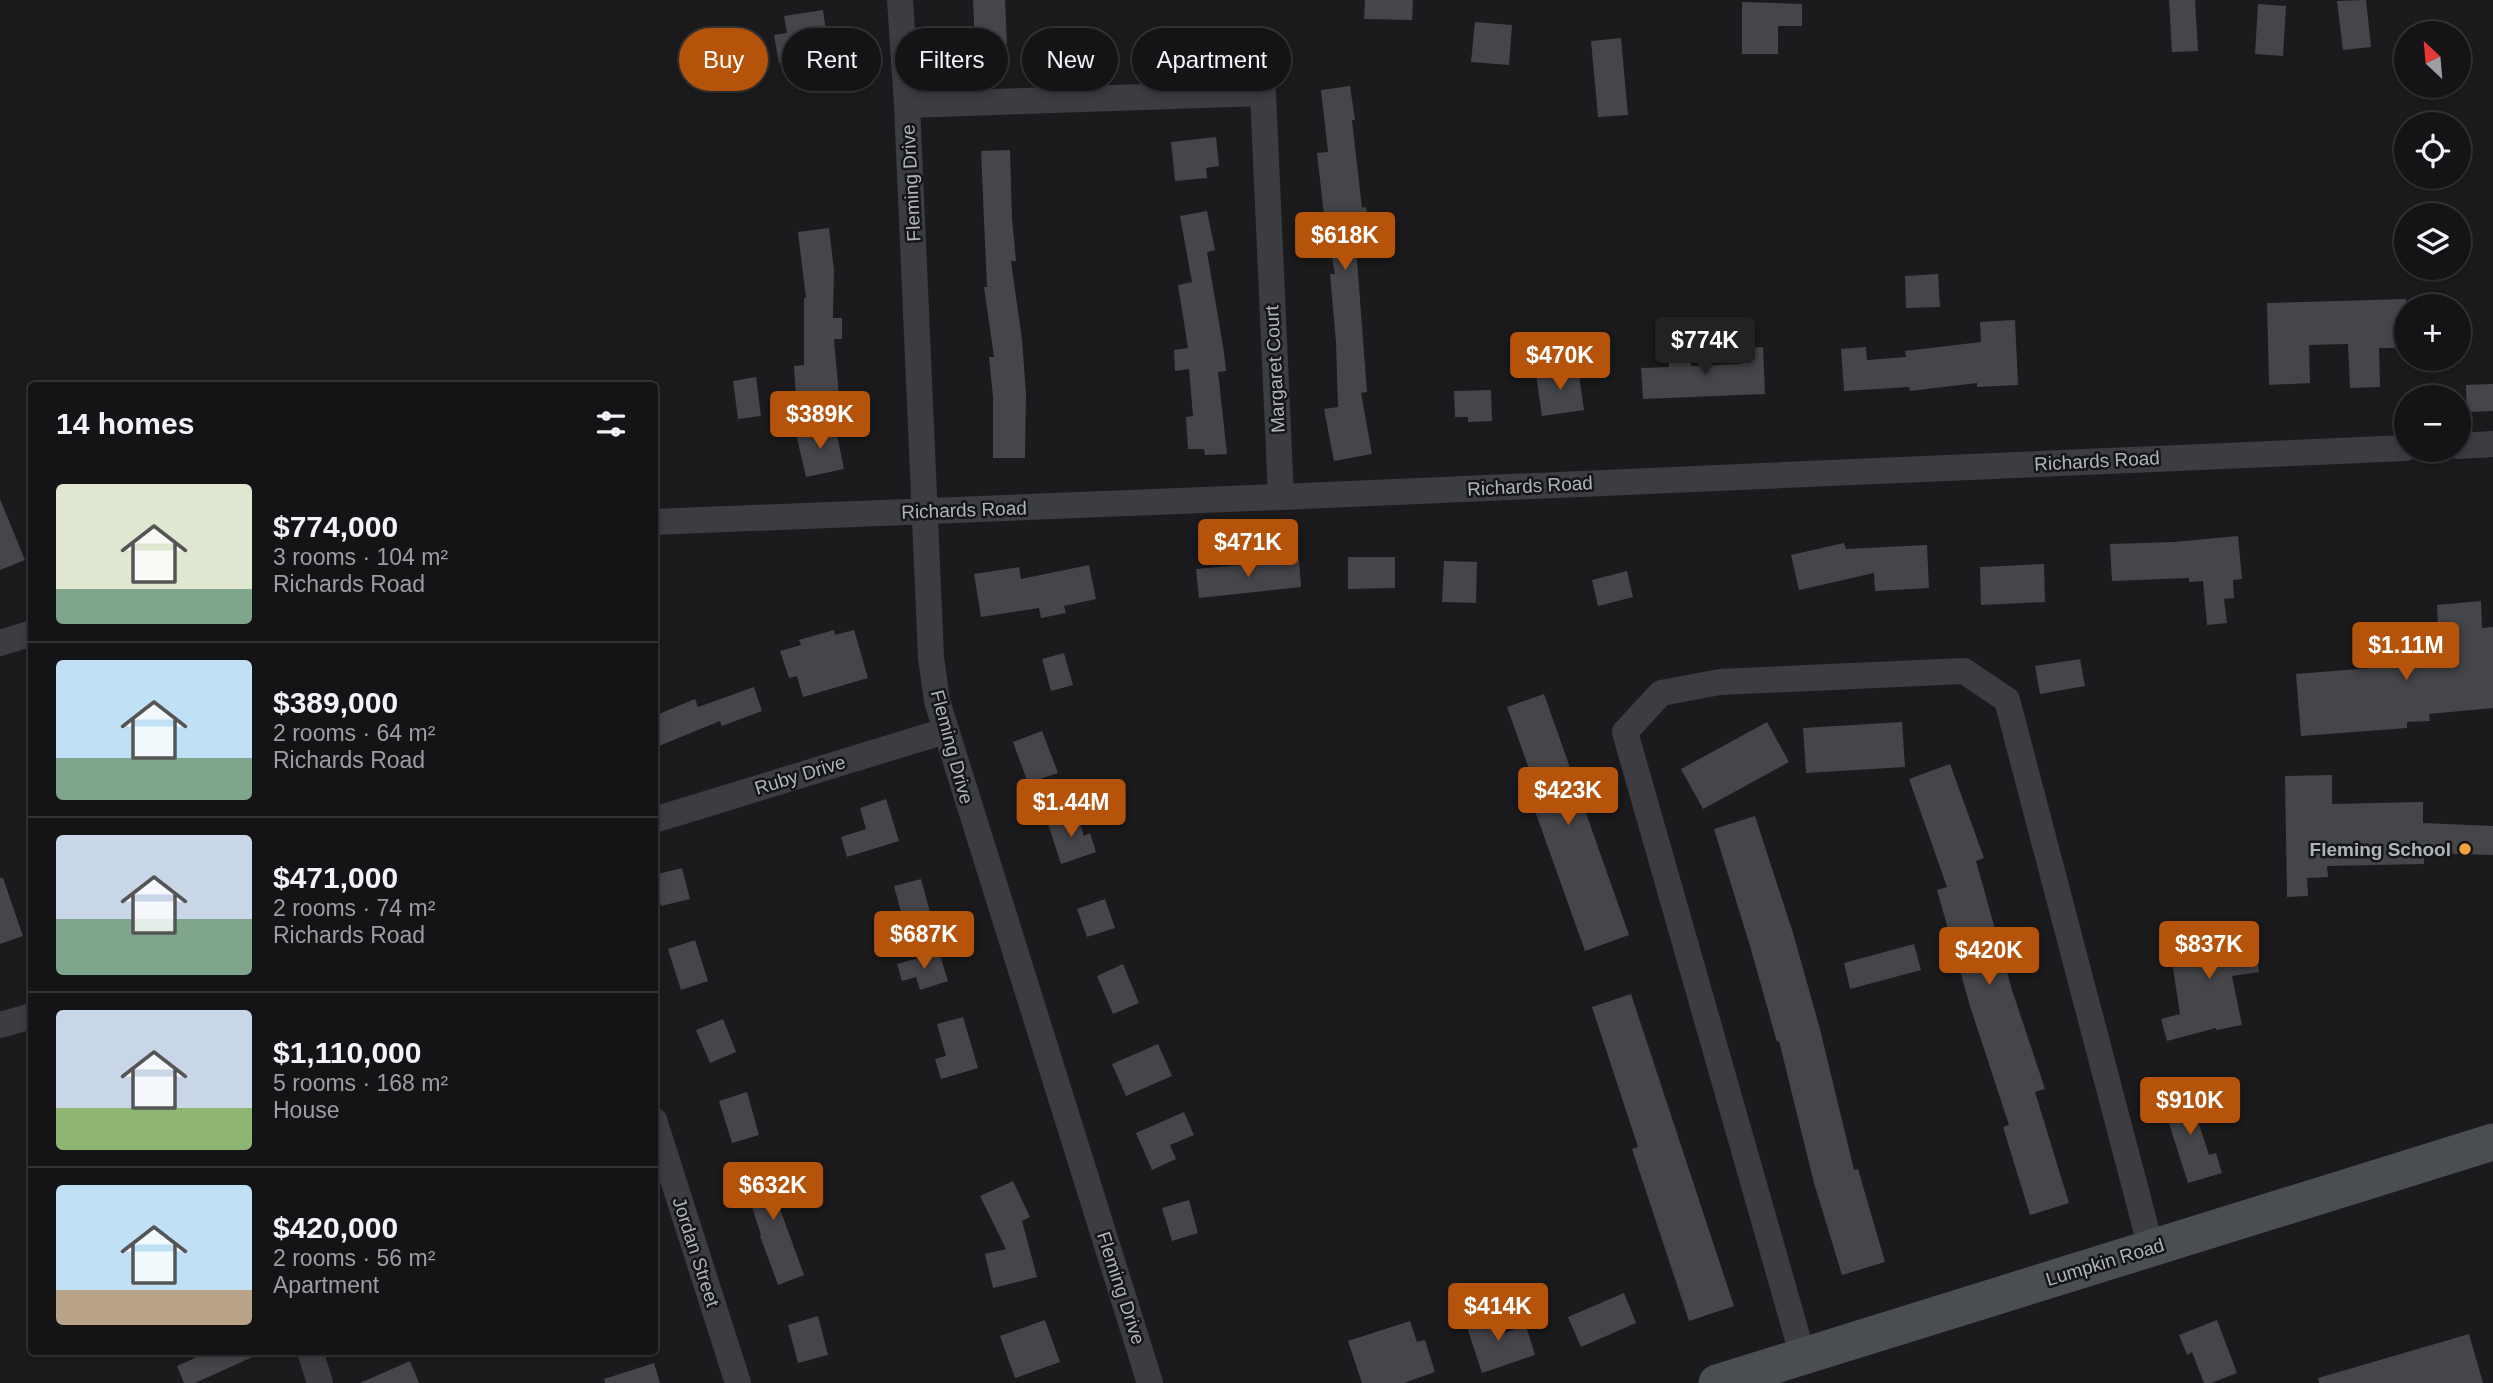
<!DOCTYPE html>
<html lang="en">
<head>
<meta charset="utf-8">
<style>
  :root { --surface:#141416; --page:#1d1d1f; --text:#f1f3f6; --muted:#9d9ea1; --line:#333335; --accent:#b45309 }
  body { margin:0; font-family:Helvetica,sans-serif; background:var(--page); color:var(--text); height:100vh; display:flex; flex-direction:column; font-size:26px; white-space:nowrap }
  * { box-sizing:border-box; margin:0 }
  p { font-size:23px; color:var(--muted) }
  .icon { flex:none; width:38px; height:38px; fill:none; stroke:currentColor; stroke-width:2; stroke-linecap:round; stroke-linejoin:round }
  .map { position:relative; flex:1; overflow:hidden }
  .panel { position:absolute; left:28px; top:382px; width:630px; height:973px; display:flex; flex-direction:column; background:var(--surface); border-radius:7px; box-shadow:0 4px 10px #0003,0 0 0 2px var(--line) }
  .panel>* { flex:none }
  .hud { position:absolute; left:679px; top:28px; width:665px; height:63px; display:flex; gap:14px }
  .needle { width:46px; rotate:334deg }
  .controls { position:absolute; left:2394px; top:21px; display:grid; gap:14px }
  .controls a { display:grid; place-items:center; width:77px; height:77px; border-radius:50%; background:var(--surface); box-shadow:0 4px 10px #0003,0 0 0 2px var(--line); font-size:35px }
  .price { position:absolute; translate:-50% -60px; padding:0 16px; border-radius:7px; background:var(--accent); color:#fff; font-size:23px; line-height:46px; filter:drop-shadow(0 2px 4px #0008) }
  .price::after { content:''; position:absolute; left:50%; top:42px; width:21px; height:16px; margin-left:-10px; background:inherit; clip-path:polygon(0 0,100% 0,50% 100%) }
  .price.on { background:#222; color:#fff }
  ul { padding:0; list-style:none }
  li { display:flex; align-items:center; gap:21px; height:175px; padding:0 28px }
  li+li { border-top:2px solid var(--line) }
  li span { display:grid; place-items:center; flex:none; width:196px; height:140px; border-radius:7px; color:#555 }
  li>.icon { margin-inline-start:auto }
  span .icon { width:84px; height:84px; fill:#fffc; stroke-width:1 }
  li b { font-size:30px }
  h2 { display:flex; justify-content:space-between; align-items:center; height:84px; padding:0 28px; font-size:30px }
  .pill { padding:0 24px; border-radius:32px; background:var(--surface); box-shadow:0 4px 10px #0003,0 0 0 2px var(--line); font-size:24px; line-height:63px }
  .pill.on { background:var(--accent); color:#fff }
  .map>svg:first-child { display:block }
  .building { fill:#45464a }
  .lines { fill:none; stroke-linecap:round; stroke-linejoin:round }
  .minor { stroke:#3c3d42; stroke-width:26 }
  .secondary { stroke:#4a4d52; stroke-width:37 }
  .poi-dot { fill:#f3a33c; stroke:#161618; stroke-width:2.5 }
  .labels { text-anchor:middle; dominant-baseline:central; stroke-width:5; stroke-linejoin:round; paint-order:stroke }
  .street-label { font-size:19px; fill:#adb4bc; stroke:#161618 }
  .poi-label { font-size:19px; font-weight:bold; fill:#adb4bc; stroke:#161618; text-anchor:end }
</style>
</head>
<body>
<div class="map">
<svg width="2493" height="1383" viewBox="0 0 2493 1383">
  <rect width="100%" height="100%" fill="#1b1b1d"/>
  <path class="building" d="M973,0H1005L1007,44L975,45Z
    M1365,0H1413L1412,20L1364,19Z
    M2169,0H2195L2198,51L2172,52Z
    M2366,0L2371,47L2343,50L2337,1Z
    M1742,2L1802,4V26H1778V54H1742Z
    M2258,4L2286,6L2283,56L2255,54Z
    M823,10L832,72L802,77L800,60L779,63L774,35L787,33L784,16Z
    M1475,22L1512,25L1509,65L1471,62Z
    M1621,38L1628,115L1598,117L1591,41Z
    M1350,86L1355,120H1352L1362,208L1366,207L1373,243L1356,247L1367,392L1361,393L1372,454L1334,461L1324,409L1338,407L1336,342L1330,274H1335L1324,215L1317,153L1328,152L1321,90Z
    M1216,137L1219,166L1206,168L1207,178L1175,181L1171,142Z
    M1010,150L1012,219L1016,261H1011L1022,340L1026,394L1025,458H993V397L989,357H994L984,287H987L981,151Z
    M1207,211L1215,250L1207,252L1224,352L1226,371L1218,372L1227,454L1205,455L1204,449H1188L1186,417L1193,416L1189,369L1175,371L1174,350L1188,348L1178,285L1192,282L1180,216Z
    M829,228L834,270L833,318H842V339H834L839,395L796,399L794,366L804,365V298H806L798,232Z
    M1938,274L1940,307L1906,308L1905,276Z
    M2406,299V348H2379L2380,387L2350,388L2348,344L2309,345L2310,383L2269,385L2267,303Z
    M2015,320L2018,385L1977,387V383L1910,391L1909,387L1844,391L1841,349L1866,347L1867,360L1906,357L1905,351L1981,342L1980,322Z
    M1763,347L1765,394L1643,399L1641,368L1669,367L1668,352L1690,351L1691,366L1741,364L1740,348Z
    M1578,368L1584,410L1542,416L1536,374Z
    M756,377L761,416L738,419L733,381Z
    M2493,384V411L2467,412L2466,385Z
    M1491,390L1492,421L1468,422V417H1455L1454,391Z
    M835,425L844,469L806,477L796,434Z
    M0,499L25,560L0,570Z
    M2238,536L2242,579L2233,580L2234,598L2224,599L2227,623L2207,625L2203,581L2189,582V578L2112,581L2110,544L2174,542Z
    M1844,543L1846,549L1927,545L1929,588L1875,591L1874,573L1799,590L1791,555Z
    M1348,557H1395V588L1348,589Z
    M1299,560L1301,587L1199,598L1196,569Z
    M1444,561L1477,562L1476,603L1442,602Z
    M2044,564L2045,602L1981,605L1980,567Z
    M1089,565L1096,599L1064,606L1066,613L1041,618L1039,608L981,617L974,574L1019,567L1021,579Z
    M1627,571L1633,597L1598,606L1592,580Z
    M2481,601L2482,628L2493,627V708L2429,714L2430,721L2407,722V728L2301,736L2296,674L2420,664L2419,649L2439,647L2437,605Z
    M834,630L835,635L854,630L868,678L803,697L797,676L789,678L780,651L801,645L799,640Z
    M1064,653L1073,685L1051,691L1042,659Z
    M2080,659L2085,686L2040,694L2035,666Z
    M754,687L762,711L722,726L720,721L654,748V716L695,699L698,707Z
    M1544,694L1629,935L1585,951L1535,811L1543,808L1507,707Z
    M1767,722L1789,762L1703,809L1681,769Z
    M1902,722L1905,767L1806,773L1803,728Z
    M1042,731L1058,773L1028,783L1013,742Z
    M1950,764L1984,858L1976,861L2012,990L2045,1089L2035,1092L2069,1203L2030,1215L2003,1127L2009,1125L1970,1006L1937,890L1947,887L1909,779Z
    M2332,775V804L2423,802V823L2493,826V855L2424,853V864L2327,866L2328,877L2307,878L2308,896L2287,897L2285,776Z
    M886,799L899,841L847,857L841,837L866,829L860,808Z
    M1077,814L1084,836L1090,833L1096,852L1061,864L1048,824Z
    M1755,816L1793,933L1820,1029L1854,1170L1858,1169L1885,1262L1842,1275L1814,1183L1779,1041L1777,1042L1750,946L1714,829Z
    M682,868L690,899L661,906L654,875Z
    M0,878H3L23,936L0,944Z
    M921,879L930,912L903,920L894,886Z
    M1105,899L1115,928L1087,937L1077,909Z
    M2253,929L2259,972L2232,976L2242,1025L2216,1030V1028L2167,1041L2161,1019L2180,1014L2169,942Z
    M695,940L708,981L681,990L668,949Z
    M1914,944L1921,970L1850,989L1844,963Z
    M939,952L948,981L920,990L916,977L902,981L897,964Z
    M1123,964L1139,1003L1113,1014L1097,976Z
    M1631,994L1734,1306L1689,1321L1632,1149L1638,1147L1592,1007Z
    M963,1017L978,1068L941,1079L935,1059L946,1056L937,1024Z
    M723,1019L736,1052L710,1063L696,1030Z
    M1158,1044L1172,1076L1126,1096L1112,1064Z
    M2186,1084L2209,1155L2216,1153L2222,1173L2188,1183L2166,1114L2171,1112L2164,1091Z
    M747,1092L759,1135L732,1143L719,1101Z
    M1184,1112L1194,1135L1170,1145L1176,1159L1152,1170L1136,1133Z
    M779,1164L789,1194L776,1198L804,1275L778,1285L760,1236L761,1235L742,1176Z
    M1013,1181L1030,1217L1022,1221L1037,1277L993,1288L985,1254L1006,1249L980,1196Z
    M1189,1200L1198,1233L1172,1241L1162,1208Z
    M1624,1293L1636,1323L1581,1347L1568,1317Z
    M1492,1312L1500,1334L1526,1326L1535,1355L1482,1373L1465,1321Z
    M818,1316L828,1355L798,1363L788,1325Z
    M1045,1320L1060,1362L1015,1378L1000,1336Z
    M2217,1320L2237,1373L2211,1383H2204L2192,1352L2187,1355L2179,1335Z
    M1410,1321L1417,1342L1425,1340L1435,1372L1404,1383H1362L1348,1341Z
    M2469,1334L2483,1383H2319L2318,1378Z
    M192,1351H266L195,1383H184L177,1366L195,1358Z
    M410,1361L419,1383H360Z
    M654,1363L660,1383H605L604,1379Z"/>
  <g class="lines">
    <path class="minor" d="M900,0L907,105L931,657L937,701L1150,1383
      M907,105L1263,93L1281,497
      M2459,446L2493,444
      M654,522L1281,497L2406,448
      M0,643L32,633
      M654,820L945,731
      M0,1025L32,1016
      M654,1120L738,1383
      M310,1351L320,1383
      M1803,1357L1625,732L1661,693L1720,682L1964,671L2007,700L2151,1248"/>
    <path class="secondary" d="M1717,1383L2493,1142"/>
  </g>
  <circle class="poi-dot" cx="2465" cy="849" r="7"/>
  <g class="labels">
    <g class="street-label">
      <text transform="translate(911 183) rotate(-93)">Fleming Drive</text>
      <text transform="translate(1275 369) rotate(-93)">Margaret Court</text>
      <text transform="translate(2097 461) rotate(-3)">Richards Road</text>
      <text transform="translate(1530 486) rotate(-3)">Richards Road</text>
      <text transform="translate(964 510) rotate(-2)">Richards Road</text>
      <text transform="translate(952 747) rotate(75)">Fleming Drive</text>
      <text transform="translate(800 775) rotate(-17)">Ruby Drive</text>
      <text transform="translate(696 1252) rotate(72)">Jordan Street</text>
      <text transform="translate(2105 1262) rotate(-17)">Lumpkin Road</text>
      <text transform="translate(1121 1288) rotate(72)">Fleming Drive</text>
    </g>
    <g class="poi-label">
      <text x="2451" y="849">Fleming School</text>
    </g>
  </g>
</svg>
<div class="controls">
<a><svg class="needle" viewBox="-14 -14 28 28"><path d="M0-13l5 13h-10z" fill="#e53935"/><path d="M0 13l5-13h-10z" fill="#9d9ea1"/></svg></a>
<a><svg class="icon" aria-label="locate" viewBox="0 0 24 24"><circle cx="12" cy="12" r="6"/><path d="M12 2v4M12 18v4M2 12h4M18 12h4"/></svg></a>
<a><svg class="icon" aria-label="layers" viewBox="0 0 24 24"><path d="M12 4l9 5-9 5-9-5zM3 14l9 5 9-5"/></svg></a>
<a>+</a>
<a>−</a>
</div>
<b class="price" style="left:1345px;top:272px">$618K</b>
<b class="price on" style="left:1705px;top:377px">$774K</b>
<b class="price" style="left:1560px;top:392px">$470K</b>
<b class="price" style="left:820px;top:451px">$389K</b>
<b class="price" style="left:1248px;top:579px">$471K</b>
<b class="price" style="left:2406px;top:682px">$1.11M</b>
<b class="price" style="left:1568px;top:827px">$423K</b>
<b class="price" style="left:1071px;top:839px">$1.44M</b>
<b class="price" style="left:924px;top:971px">$687K</b>
<b class="price" style="left:2209px;top:981px">$837K</b>
<b class="price" style="left:1989px;top:987px">$420K</b>
<b class="price" style="left:2190px;top:1137px">$910K</b>
<b class="price" style="left:773px;top:1222px">$632K</b>
<b class="price" style="left:1498px;top:1343px">$414K</b>
<div class="hud">
<a class="pill on">Buy</a>
<a class="pill">Rent</a>
<a class="pill">Filters</a>
<a class="pill">New</a>
<a class="pill">Apartment</a>
</div>
<section class="panel">
<h2>14 homes<svg class="icon" aria-label="filters" viewBox="0 0 24 24"><path d="M4 7h16M4 17h16"/><circle cx="9" cy="7" r="2"/><circle cx="15" cy="17" r="2"/></svg></h2>
<ul>
<li><span style="background:linear-gradient(#dfe7d0 75%,#7fa58c 0)"><svg class="icon" aria-label="home" viewBox="0 0 24 24"><path d="M3 11l9-7 9 7M6 9v11h12V9"/></svg></span><div><b>$774,000</b><p>3 rooms · 104 m²</p><p>Richards Road</p></div></li>
<li><span style="background:linear-gradient(#bfe0f5 70%,#7fa58c 0)"><svg class="icon" aria-label="home" viewBox="0 0 24 24"><path d="M3 11l9-7 9 7M6 9v11h12V9"/></svg></span><div><b>$389,000</b><p>2 rooms · 64 m²</p><p>Richards Road</p></div></li>
<li><span style="background:linear-gradient(#c9d6e8 60%,#7fa58c 0)"><svg class="icon" aria-label="home" viewBox="0 0 24 24"><path d="M3 11l9-7 9 7M6 9v11h12V9"/></svg></span><div><b>$471,000</b><p>2 rooms · 74 m²</p><p>Richards Road</p></div></li>
<li><span style="background:linear-gradient(#c9d6e8 70%,#8fb573 0)"><svg class="icon" aria-label="home" viewBox="0 0 24 24"><path d="M3 11l9-7 9 7M6 9v11h12V9"/></svg></span><div><b>$1,110,000</b><p>5 rooms · 168 m²</p><p>House</p></div></li>
<li><span style="background:linear-gradient(#bfe0f5 75%,#b9a48a 0)"><svg class="icon" aria-label="home" viewBox="0 0 24 24"><path d="M3 11l9-7 9 7M6 9v11h12V9"/></svg></span><div><b>$420,000</b><p>2 rooms · 56 m²</p><p>Apartment</p></div></li>
</ul>
</section>
</div>
</body>
</html>
